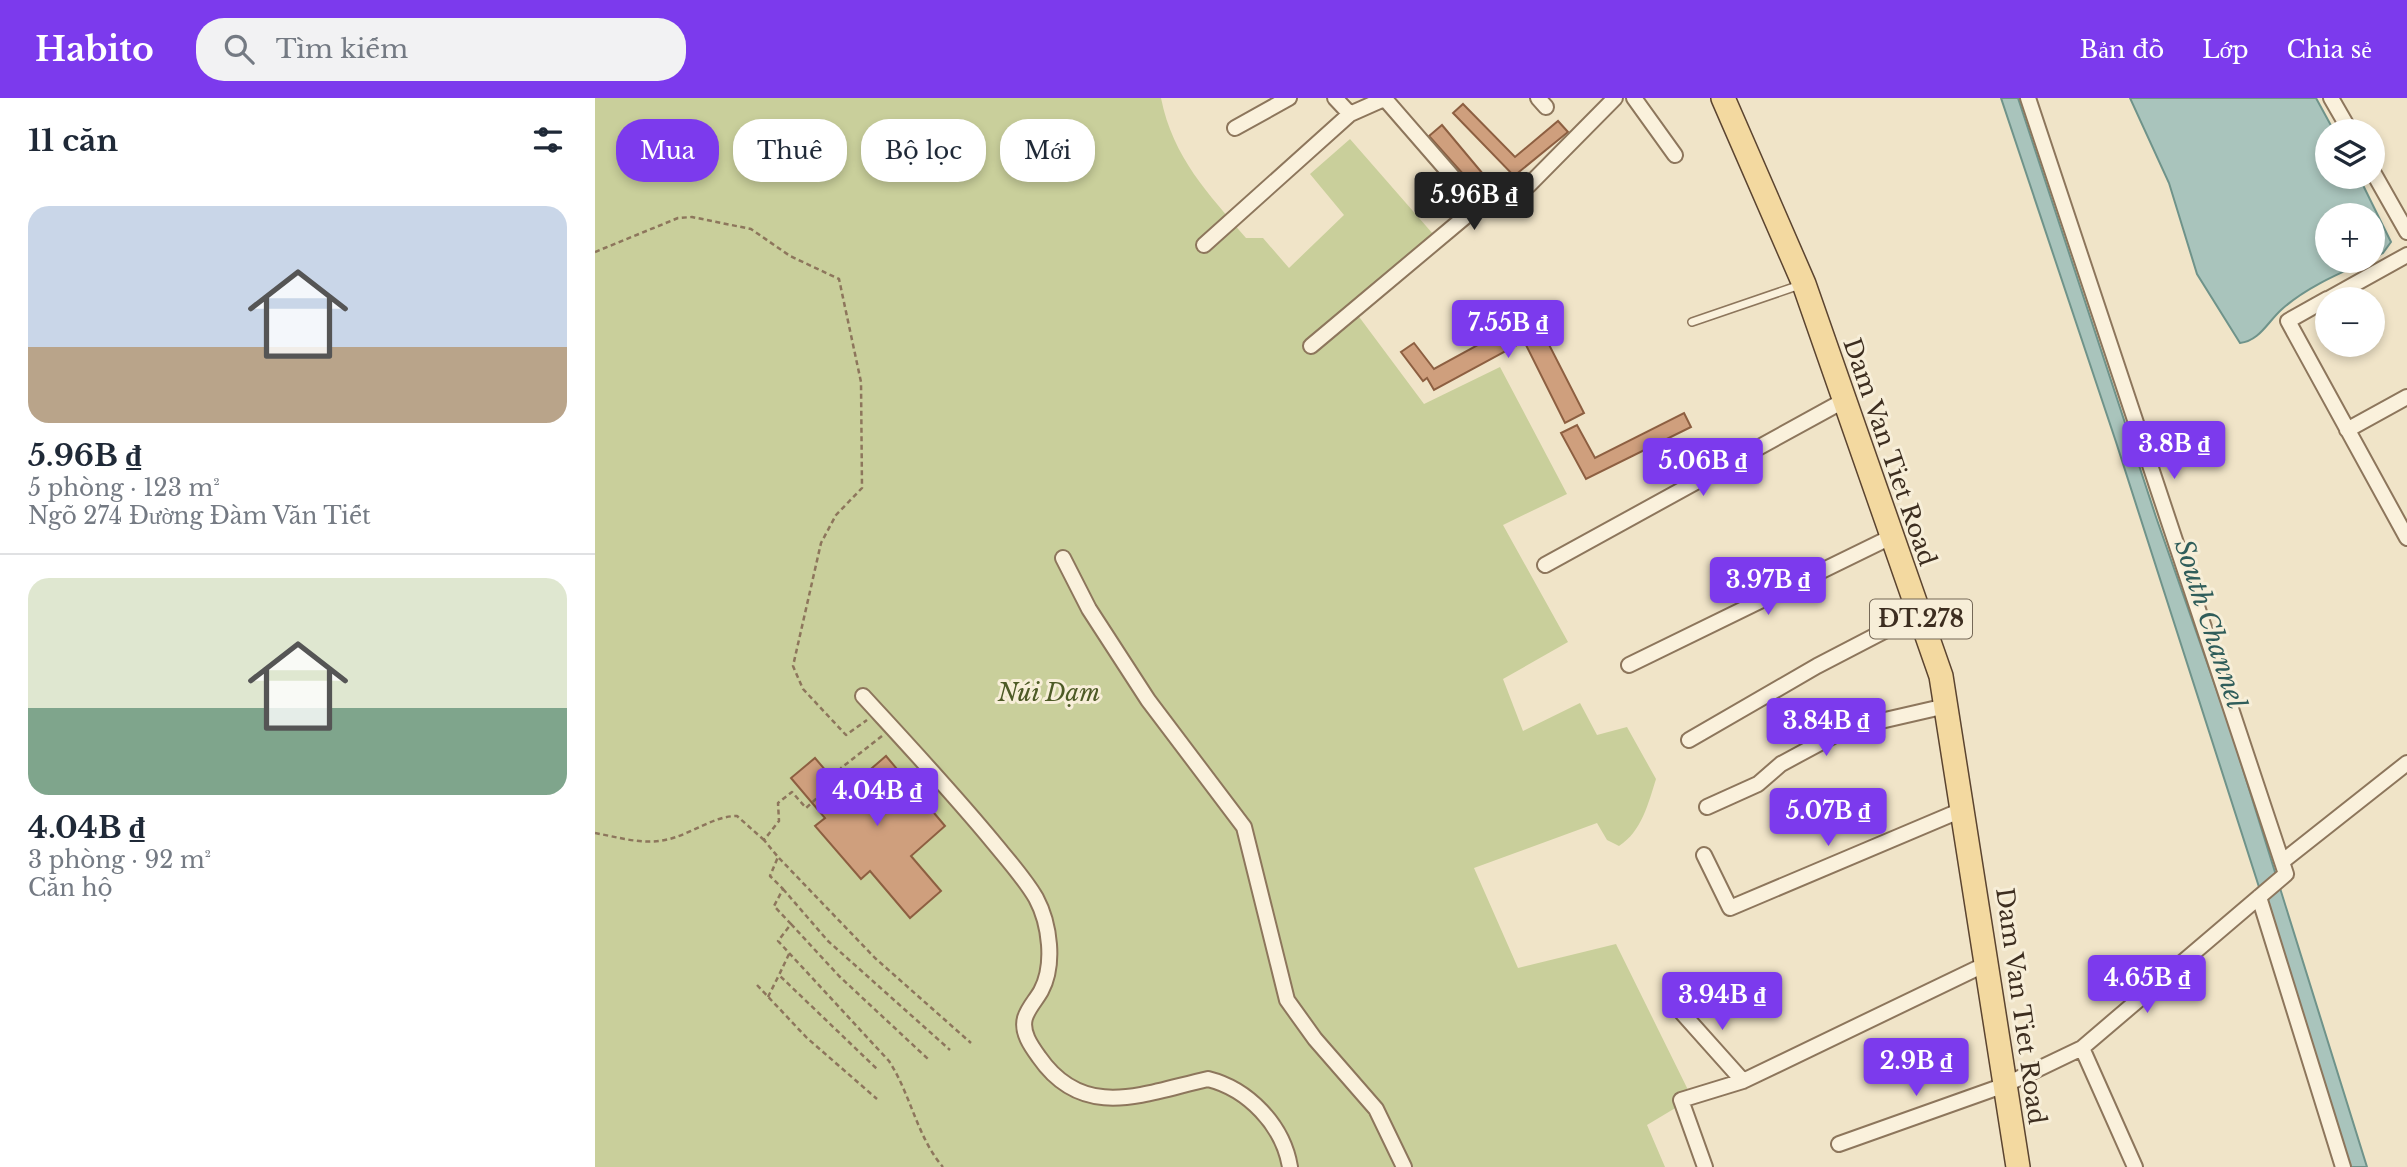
<!DOCTYPE html>
<html lang="vi">
<head>
<meta charset="utf-8">
<style>
  :root { --surface:#fff; --page:#f2f2f3; --text:#1f2937; --muted:#747a83; --line:#e0e1e3; --accent:#7c3aed }
  body { margin:0; font-family:"Libre Baskerville",serif; background:var(--page); color:var(--text); height:100vh; display:flex; flex-direction:column; font-size:26px; white-space:nowrap }
  * { box-sizing:border-box; margin:0 }
  p { font-size:23px; color:var(--muted) }
  .icon { flex:none; width:38px; height:38px; fill:none; stroke:currentColor; stroke-width:2; stroke-linecap:round; stroke-linejoin:round }
  .map { position:relative; flex:1; overflow:hidden }
  .sheet { display:flex; flex-direction:column; background:var(--surface); width:595px }
  .sheet>* { flex:none }
  .guide { position:absolute; left:21px; top:21px; width:665px; height:63px; display:flex; gap:14px }
  .tools { position:absolute; left:1720px; top:21px; display:grid; gap:14px }
  .tools a { display:grid; place-items:center; width:70px; height:70px; border-radius:50%; background:var(--surface); box-shadow:0 4px 10px #0003; font-size:35px }
  .price { position:absolute; translate:-50% -60px; padding:0 16px; border-radius:7px; background:var(--accent); color:#fff; font-size:23px; line-height:46px; filter:drop-shadow(0 2px 4px #0008) }
  .price::after { content:''; position:absolute; left:50%; top:42px; width:21px; height:16px; margin-left:-10px; background:inherit; clip-path:polygon(0 0,100% 0,50% 100%) }
  .price.selected { background:#222; color:#fff }
  ul { padding:0; list-style:none }
  li { display:grid; align-content:center; gap:14px; height:371px; padding:0 28px }
  li+li { border-top:2px solid var(--line) }
  li span { display:grid; place-items:center; height:217px; border-radius:21px; color:#555 }
  li>.icon { margin-inline-start:auto }
  span .icon { width:126px; height:126px; fill:#fffc; stroke-width:1 }
  li b { font-size:30px }
  h2 { display:flex; justify-content:space-between; align-items:center; height:84px; padding:0 28px; font-size:30px }
  .tag { padding:0 24px; border-radius:28px; background:var(--surface); box-shadow:0 4px 10px #0003; font-size:24px; line-height:63px }
  .tag.selected { background:var(--accent); color:#fff }
  header { display:flex; align-items:center; gap:42px; box-sizing:border-box; height:98px; padding:0 35px; background:var(--accent); color:#fff }
  header strong { font-size:33px }
  nav { display:flex; gap:38px; margin-inline-start:auto; font-size:24px }
  .search { width:490px; height:63px; background:var(--page); display:flex; align-items:center; gap:18px; box-sizing:border-box; padding:0 24px; border-radius:28px; color:var(--muted); font-size:26px }
  main { display:flex; flex:1; min-height:0 }
  .map>svg:first-child { display:block }
  .green { fill:#c9cf9b }
  .water { fill:#a9c4bc; stroke:#6f938a; stroke-width:2 }
  .building { fill:#cf9f7d; stroke:#8d5f41; stroke-width:2 }
  .lines { fill:none; stroke-linecap:round; stroke-linejoin:round }
  .service-casing { stroke:#8d765c; stroke-width:10 }
  .minor-casing { stroke:#8d765c; stroke-width:18 }
  .primary-casing { stroke:#5b4430; stroke-width:26 }
  .path { stroke:#8d765c; stroke-width:2.5; stroke-dasharray:5 3.5; stroke-linecap:butt }
  .service { stroke:#faf1dc; stroke-width:7 }
  .minor { stroke:#faf1dc; stroke-width:14 }
  .primary { stroke:#f3d9a0; stroke-width:23 }
  .labels { text-anchor:middle; dominant-baseline:central; stroke-width:6; stroke-linejoin:round; paint-order:stroke }
  .shield { fill:#f7eed8; stroke:#756857; stroke-width:2 }
  .shield-label { font-size:23px; font-weight:bold; fill:#3d2e20 }
  .street-label { font-size:24px; fill:#3d2e20; stroke:#f7eed8 }
  .park-label { font-size:24px; font-style:italic; fill:#4d5a26; stroke:#f7eed8 }
  .water-label { font-size:26px; font-style:italic; fill:#2f5d5a; stroke:#f7eed8 }
</style>
</head>
<body>
<header>
<strong>Habito</strong>
<div class="search"><svg class="icon" aria-label="search" viewBox="0 0 24 24"><circle cx="10" cy="10" r="6"/><path d="M15 15l6 6"/></svg>Tìm kiếm</div>
<nav><a>Bản đồ</a><a>Lớp</a><a>Chia sẻ</a></nav>
</header>
<main>
<section class="sheet">
<h2>11 căn<svg class="icon" aria-label="filters" viewBox="0 0 24 24"><path d="M4 7h16M4 17h16"/><circle cx="9" cy="7" r="2"/><circle cx="15" cy="17" r="2"/></svg></h2>
<ul>
<li><span style="background:linear-gradient(#c9d6e8 65%,#b9a48a 0)"><svg class="icon" aria-label="home" viewBox="0 0 24 24"><path d="M3 11l9-7 9 7M6 9v11h12V9"/></svg></span><div><b>5.96B ₫</b><p>5 phòng · 123 m²</p><p>Ngõ 274 Đường Đàm Văn Tiết</p></div></li>
<li><span style="background:linear-gradient(#dfe7d0 60%,#7fa58c 0)"><svg class="icon" aria-label="home" viewBox="0 0 24 24"><path d="M3 11l9-7 9 7M6 9v11h12V9"/></svg></span><div><b>4.04B ₫</b><p>3 phòng · 92 m²</p><p>Căn hộ</p></div></li>
</ul>
</section>
<div class="map">
<svg width="1812" height="1069" viewBox="0 0 1812 1069">
  <rect width="100%" height="100%" fill="#f0e4c8"/>
  <path class="green" d="M0,0H566C578,60 613,95 651,140H668L694,170L749,117L715,76L755,41L838,136L756,208L829,306L905,269L972,396L908,427L973,544L908,581L928,633L985,605L1002,637L1032,629L1061,681C1053,706 1047,733 1024,748L1012,742L1002,725L879,770L923,870L1021,846L1097,1000L1052,1027L1070,1069H0Z"/>
  <path class="water" d="M1406,0H1423L1561,419L1636,633L1772,1069H1754L1521,344Z
    M1535,0H1721L1739,33H1732V79H1764L1796,144L1788,155L1778,160V117H1732V163H1772C1743,176 1710,190 1686,212C1672,225 1664,243 1645,245L1602,176L1574,85Z"/>
  <path class="building" d="M868,6L920,59L963,23L973,34L919,78L858,15Z
    M847,27L898,88L891,94L886,96L834,38Z
    M956,207L965,223L947,233L989,315L970,325L929,243L839,292L832,280L828,283L806,254L819,245L839,271Z
    M1089,315L1096,329L991,381L966,335L982,327L1000,360Z
    M291,658L350,728L316,758L346,793L315,820L275,773L266,781L220,728L230,720L196,680L220,660L249,694Z"/>
  <g class="lines">
    <defs>
      <path id="service" d="M1097,224L1205,187"/>
      <path id="minor" d="M740,0L755,16
        M943,0L951,9
        M1039,0L1080,57
        M1736,0L1755,33
        M790,1L883,108
        M640,30L694,0
        M1778,74L1812,134
        M609,147L755,16L791,0
        M1732,201L1693,223L1812,440
        M1733,201L1812,157
        M716,248L883,108L934,87L1020,0
        M1752,332L1812,299
        M468,460L494,511L553,602L649,729L692,902L720,941L781,1011L809,1069
        M950,467L1250,302
        M1034,567L1296,439
        M268,598C312,646 357,694 399,745C413,762 430,781 441,800C455,826 460,867 446,893C441,902 433,910 430,920C426,934 436,948 444,959C489,1024 550,995 613,981C653,991 688,1027 695,1069
        M1094,642L1222,568L1324,515
        M1112,709L1163,686L1186,666L1251,631L1351,608
        M1109,757L1135,810L1369,711
        M1688,763L1812,665
        M1664,799L1748,1069
        M1081,908L1148,983
        M1487,950L1540,1069
        M1244,1046L1410,987L1487,950L1691,776L1433,0
        M1110,1069L1086,1002L1148,983L1391,866"/>
      <path id="primary" d="M1128,0L1209,186L1346,578L1423,1069"/>
    </defs>
    <use href="#service" class="service-casing"/>
    <use href="#minor" class="minor-casing"/>
    <use href="#primary" class="primary-casing"/>
    <path class="path" d="M0,154L83,120L97,119L156,131L195,158L244,181L266,284L267,390L241,417L226,445L198,568L208,591L251,637L272,622
      M287,638L246,670V678L211,710L197,694L183,705L184,723L169,742L183,759L175,778L188,791L179,808L196,826L183,843L294,963C316,997 322,1039 348,1069
      M0,735C22,739 48,747 70,742C96,737 117,718 142,718L169,742
      M184,760L280,860L376,945
      M188,791L233,843L355,952
      M196,826L244,878L333,961
      M194,856L184,877L282,971
      M162,887L212,940L282,1001
      M173,899L184,877"/>
    <use href="#service" class="service"/>
    <use href="#minor" class="minor"/>
    <use href="#primary" class="primary"/>
  </g>
  <g class="labels">
    <rect class="shield" x="1275" y="501.5" width="102" height="39" rx="5"/>
    <g class="shield-label">
      <text x="1326" y="521">ĐT.278</text>
    </g>
    <g class="street-label">
      <text transform="translate(1295 354) rotate(71)">Dam Van Tiet Road</text>
      <text transform="translate(1426 908) rotate(82)">Dam Van Tiet Road</text>
    </g>
    <g class="park-label">
      <text x="454" y="594">Núi Dạm</text>
    </g>
    <g class="water-label">
      <text transform="translate(1615 526) rotate(72)">South Channel</text>
    </g>
  </g>
</svg>
<div class="tools">
<a><svg class="icon" aria-label="layers" viewBox="0 0 24 24"><path d="M12 4l9 5-9 5-9-5zM3 14l9 5 9-5"/></svg></a>
<a>+</a>
<a>−</a>
</div>
<b class="price selected" style="left:879px;top:134px">5.96B ₫</b>
<b class="price" style="left:913px;top:262px">7.55B ₫</b>
<b class="price" style="left:1579px;top:383px">3.8B ₫</b>
<b class="price" style="left:1108px;top:400px">5.06B ₫</b>
<b class="price" style="left:1173px;top:519px">3.97B ₫</b>
<b class="price" style="left:1231px;top:660px">3.84B ₫</b>
<b class="price" style="left:282px;top:730px">4.04B ₫</b>
<b class="price" style="left:1233px;top:750px">5.07B ₫</b>
<b class="price" style="left:1552px;top:917px">4.65B ₫</b>
<b class="price" style="left:1127px;top:934px">3.94B ₫</b>
<b class="price" style="left:1321px;top:1000px">2.9B ₫</b>
<div class="guide">
<a class="tag selected">Mua</a>
<a class="tag">Thuê</a>
<a class="tag">Bộ lọc</a>
<a class="tag">Mới</a>
</div>
</div>
</main>
</body>
</html>
